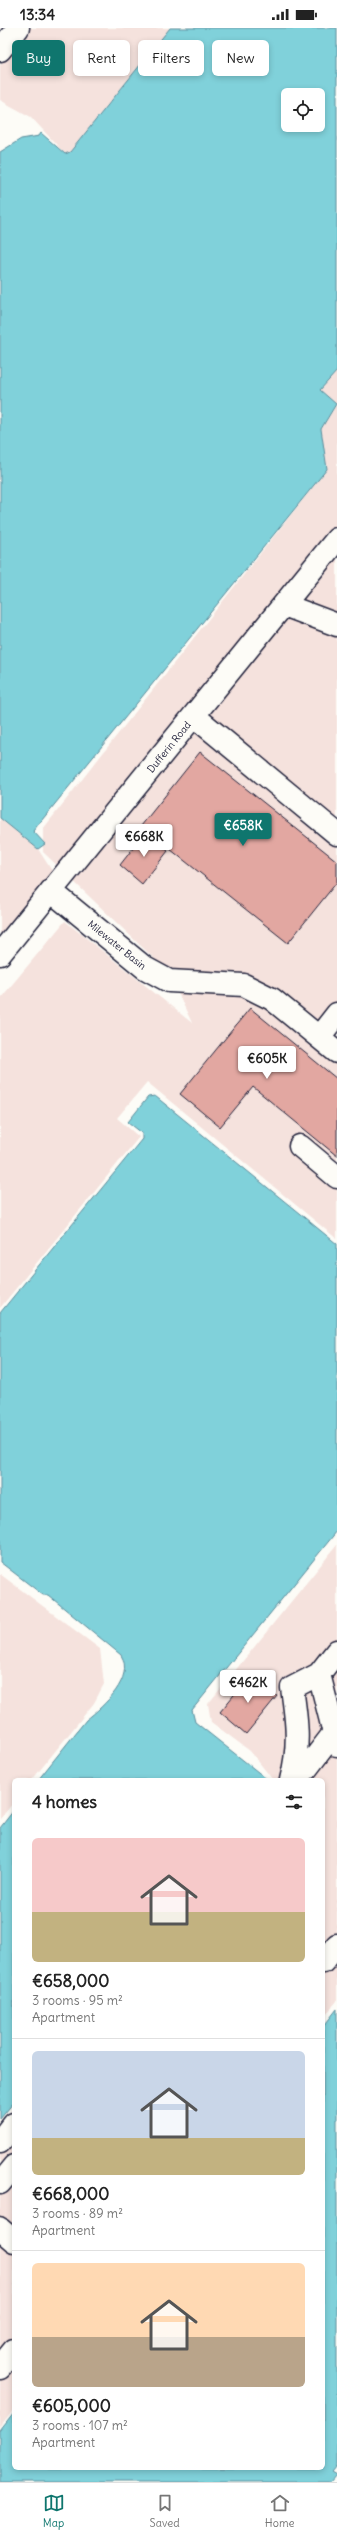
<!DOCTYPE html>
<html lang="en">
<head>
<meta charset="utf-8">
<style>
  :root { --surface:#fff; --page:#f2f2f2; --text:#222; --muted:#767676; --line:#e0e0e0; --accent:#0f766e }
  body { margin:0; font-family:Delius,sans-serif; background:var(--page); color:var(--text); height:100vh; display:flex; flex-direction:column; font-size:15px; white-space:nowrap }
  * { box-sizing:border-box; margin:0 }
  p { font-size:13px; color:var(--muted) }
  .icon { flex:none; width:22px; height:22px; fill:none; stroke:currentColor; stroke-width:2; stroke-linecap:round; stroke-linejoin:round }
  .map { position:relative; flex:1; overflow:hidden }
  .details { position:absolute; left:12px; top:1750px; width:313px; height:692px; display:flex; flex-direction:column; background:var(--surface); border-radius:6px; box-shadow:0 2px 6px #0003 }
  .details>* { flex:none }
  .guide { position:absolute; left:12px; top:12px; width:313px; height:36px; display:flex; gap:8px }
  .buttons { position:absolute; left:281px; top:60px; display:grid; gap:8px }
  .buttons a { display:grid; place-items:center; width:44px; height:44px; border-radius:6px; background:var(--surface); box-shadow:0 2px 6px #0003; font-size:20px }
  .price { position:absolute; translate:-50% -34px; padding:0 9px; border-radius:4px; background:#fff; color:#222; font-size:13px; line-height:26px; filter:drop-shadow(0 1px 2px #0008) }
  .price::after { content:''; position:absolute; left:50%; top:24px; width:12px; height:9px; margin-left:-6px; background:inherit; clip-path:polygon(0 0,100% 0,50% 100%) }
  .price.selected { background:var(--accent); color:#fff }
  ul { padding:0; list-style:none }
  li { display:grid; align-content:center; gap:8px; height:212px; padding:0 20px }
  li+li { border-top:1px solid var(--line) }
  li span { display:grid; place-items:center; height:124px; border-radius:6px; color:#555 }
  li>.icon { margin-inline-start:auto }
  span .icon { width:72px; height:72px; fill:#fffc; stroke-width:1 }
  li b { font-size:17px }
  h2 { display:flex; justify-content:space-between; align-items:center; height:48px; padding:0 20px; font-size:17px }
  .chip { padding:0 14px; border-radius:6px; background:var(--surface); box-shadow:0 2px 6px #0003; font-size:14px; line-height:36px }
  .chip.selected { background:var(--accent); color:#fff }
  .status { display:flex; justify-content:space-between; align-items:center; height:28px; padding:0 20px; background:var(--surface); direction:ltr }
  .status svg { height:11px; fill:currentColor }
  .menu { display:flex; justify-content:space-around; align-items:center; height:56px; border-top:1px solid var(--line); background:var(--surface); font-size:11px; color:var(--muted) }
  .menu a { display:grid; justify-items:center; gap:2px }
  .menu .selected { color:var(--accent) }
  .map>svg:first-child { display:block }
  .built { fill:#f5e2dd }
  .water { fill:#80d1da; stroke:#5a8b9a; fill-rule:evenodd }
  .building { fill:#e2a7a1; stroke:#22223b }
  .lines { fill:none; stroke-linecap:round; stroke-linejoin:round }
  .minor-casing { stroke:#22223b; stroke-width:25 }
  .minor { stroke:#fdfcf7; stroke-width:22 }
  .labels { text-anchor:middle; dominant-baseline:central; stroke-width:3; stroke-linejoin:round; paint-order:stroke }
  .street-label { font-size:10px; fill:#22223b; stroke:#fdfcf7 }
</style>
</head>
<body>
<div class="status"><b>13:34</b><svg viewBox="0 0 49 12"><path d="M0 12V9h3v3zM5 12V6h3v6zM10 12V3h3v9zM15 12V0h3v12zM26 1h20v11H26zM47 4h2v5h-2z"/></svg></div>
<div class="map">
<svg width="337" height="2454" viewBox="0 0 337 2454">
  <rect width="100%" height="100%" fill="#fdfcf7"/>
  <filter id="ink" filterUnits="userSpaceOnUse"><feTurbulence type="fractalNoise" baseFrequency=".025" numOctaves="2"/><feDisplacementMap in="SourceGraphic" scale="8" xChannelSelector="R" yChannelSelector="G"/><feConvolveMatrix kernelMatrix="1 2 1 2 8 2 1 2 1" color-interpolation-filters="sRGB"/></filter>
  <g filter="url(#ink)">
    <path class="built" d="M30,0H170L70,124L65,126L31,89L0,72V37Z
      M337,343V1211L147,1054L117,1090L139,1109L0,1280V971L65,893L192,995L168,944L43,824V801L327,441L321,401L336,376L320,362Z
      M0,790L38,821L54,846L0,911Z
      M337,1517V1973L323,1990V1752H273L250,1723L211,1694L208,1676Z
      M0,1546L100,1621L104,1656L94,1675L32,1752H14V1774L0,1791Z
      M14,2080V2381L0,2400V2097Z"/>
    <path class="water" d="M170,0H337V343L320,362L336,376L321,401L327,441L33,803L45,816L38,821L0,790V124L21,111L39,108L41,105L65,126L70,124ZM288,67H318V97H288Z
      M155,1068L337,1216V1503L192,1682L195,1694L268,1752H38L86,1692C104,1678 135,1650 121,1627L48,1567H43L0,1534V1285L142,1111V1105L128,1094L148,1069Z
      M14,1782V2074L0,2091V1800Z
      M337,1981V2438L332,2444L337,2447L331,2454H0V2403L14,2385V2440H323V1999Z"/>
    <path class="building" d="M200,724L337,833V854L288,915L141,798Z
      M145,805L168,823L142,856L120,837Z
      M250,980L337,1051V1128L253,1059L220,1099L180,1066Z
      M251,1646L277,1668L246,1706L220,1684Z"/>
    <g class="lines">
      <defs>
        <path id="minor" d="M0,22L18,0
          M284,577L337,597
          M194,688L337,806
          M51,863L145,940L169,953L244,957L272,971L337,1024
          M0,926L337,511
          M319,1009L337,986
          M300,1118L337,1149
          M337,1623L319,1646L337,1717
          M291,1752C300,1718 297,1694 292,1660L319,1646
          M294,1752L307,1740L337,1701
          M323,1934L337,1917
          M0,2114L14,2096
          M0,2155L14,2138
          M0,2201L14,2213
          M0,2339L14,2322"/>
      </defs>
      <use href="#minor" class="minor-casing"/>
      <use href="#minor" class="minor"/>
    </g>
  </g>
  <g class="labels">
    <g class="street-label">
      <text transform="translate(169 719) rotate(-51)">Dufferin Road</text>
      <text transform="translate(117 917) rotate(39)">Milewater Basin</text>
    </g>
  </g>
</svg>
<div class="buttons">
<a><svg class="icon" aria-label="locate" viewBox="0 0 24 24"><circle cx="12" cy="12" r="6"/><path d="M12 2v4M12 18v4M2 12h4M18 12h4"/></svg></a>
</div>
<b class="price selected" style="left:243px;top:819px">€658K</b>
<b class="price" style="left:144px;top:830px">€668K</b>
<b class="price" style="left:267px;top:1052px">€605K</b>
<b class="price" style="left:248px;top:1676px">€462K</b>
<div class="guide">
<a class="chip selected">Buy</a>
<a class="chip">Rent</a>
<a class="chip">Filters</a>
<a class="chip">New</a>
</div>
<section class="details">
<h2>4 homes<svg class="icon" aria-label="filters" viewBox="0 0 24 24"><path d="M4 7h16M4 17h16"/><circle cx="9" cy="7" r="2"/><circle cx="15" cy="17" r="2"/></svg></h2>
<ul>
<li><span style="background:linear-gradient(#f6c9c9 60%,#c2b280 0)"><svg class="icon" aria-label="home" viewBox="0 0 24 24"><path d="M3 11l9-7 9 7M6 9v11h12V9"/></svg></span><div><b>€658,000</b><p>3 rooms · 95 m²</p><p>Apartment</p></div></li>
<li><span style="background:linear-gradient(#c9d6e8 70%,#c2b280 0)"><svg class="icon" aria-label="home" viewBox="0 0 24 24"><path d="M3 11l9-7 9 7M6 9v11h12V9"/></svg></span><div><b>€668,000</b><p>3 rooms · 89 m²</p><p>Apartment</p></div></li>
<li><span style="background:linear-gradient(#ffd9b3 60%,#b9a48a 0)"><svg class="icon" aria-label="home" viewBox="0 0 24 24"><path d="M3 11l9-7 9 7M6 9v11h12V9"/></svg></span><div><b>€605,000</b><p>3 rooms · 107 m²</p><p>Apartment</p></div></li>
</ul>
</section>
</div>
<nav class="menu">
<a class="selected"><svg class="icon" aria-label="map" viewBox="0 0 24 24"><path d="M3 6l6-2 6 2 6-2v14l-6 2-6-2-6 2zM9 4v14M15 6v14"/></svg>Map</a>
<a><svg class="icon" aria-label="saved" viewBox="0 0 24 24"><path d="M7 4h10v16l-5-4-5 4z"/></svg>Saved</a>
<a><svg class="icon" aria-label="home" viewBox="0 0 24 24"><path d="M3 11l9-7 9 7M6 9v11h12V9"/></svg>Home</a>
</nav>
</body>
</html>
